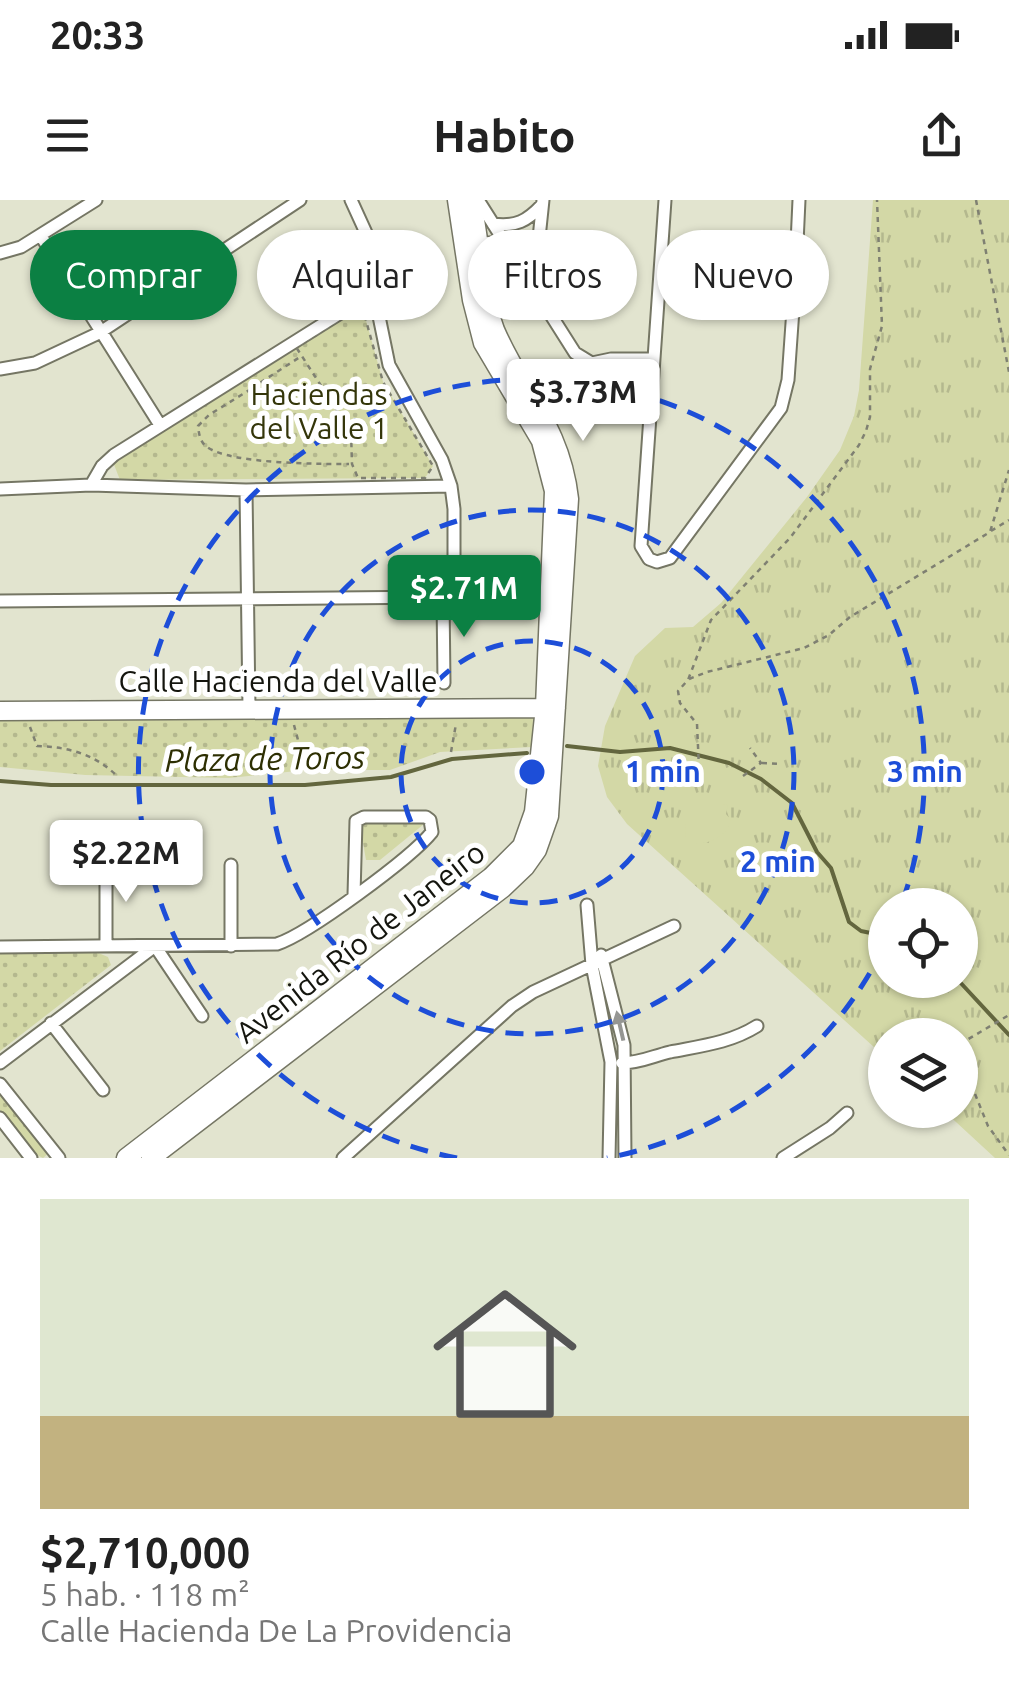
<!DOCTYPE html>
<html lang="es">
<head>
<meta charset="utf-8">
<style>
  :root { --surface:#fff; --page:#f2f2f2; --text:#222; --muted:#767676; --accent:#0b8043 }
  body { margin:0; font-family:Ubuntu,sans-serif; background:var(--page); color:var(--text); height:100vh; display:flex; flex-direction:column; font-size:38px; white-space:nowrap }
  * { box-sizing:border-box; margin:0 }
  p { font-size:32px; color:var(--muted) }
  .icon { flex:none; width:55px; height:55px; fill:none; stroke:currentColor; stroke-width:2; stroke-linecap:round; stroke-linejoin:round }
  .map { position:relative; height:958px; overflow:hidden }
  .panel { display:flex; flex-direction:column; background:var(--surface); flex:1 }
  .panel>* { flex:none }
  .guide { position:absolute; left:30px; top:30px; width:950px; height:90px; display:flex; gap:20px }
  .buttons { position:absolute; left:868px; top:688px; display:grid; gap:20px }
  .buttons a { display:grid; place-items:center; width:110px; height:110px; border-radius:50%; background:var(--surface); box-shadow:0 2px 8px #0004; font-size:50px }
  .price { position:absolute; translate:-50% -85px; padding:0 22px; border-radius:10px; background:#fff; color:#222; font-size:32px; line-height:65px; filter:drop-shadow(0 2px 5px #0008) }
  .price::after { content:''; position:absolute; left:50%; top:60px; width:30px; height:22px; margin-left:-15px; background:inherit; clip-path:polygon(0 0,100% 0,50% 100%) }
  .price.on { background:var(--accent); color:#fff }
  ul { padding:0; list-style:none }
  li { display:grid; align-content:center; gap:20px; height:530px; padding:0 40px }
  li span { display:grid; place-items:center; height:310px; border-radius:0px; color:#555 }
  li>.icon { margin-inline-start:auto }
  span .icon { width:180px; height:180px; fill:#fffc; stroke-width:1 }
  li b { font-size:42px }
  .chip { padding:0 35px; border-radius:45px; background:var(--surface); box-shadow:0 2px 8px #0004; font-size:35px; line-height:90px }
  .chip.on { background:var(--accent); color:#fff }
  .status { display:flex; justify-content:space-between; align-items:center; height:70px; padding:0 50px; background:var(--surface); direction:ltr }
  .status svg { height:28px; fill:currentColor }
  header { display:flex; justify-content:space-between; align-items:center; height:130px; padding:0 40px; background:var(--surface); font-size:45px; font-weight:600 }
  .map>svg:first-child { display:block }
  .grass { fill:url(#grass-tufts); fill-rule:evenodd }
  .park { fill:url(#park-dots) }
  .garden { fill:#d3d8a6 }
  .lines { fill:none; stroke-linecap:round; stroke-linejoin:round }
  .stream { stroke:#63663e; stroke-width:4 }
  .street-casing { stroke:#757664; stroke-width:15 }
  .secondary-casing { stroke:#757664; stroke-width:21 }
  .path { stroke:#7f8072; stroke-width:2.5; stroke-dasharray:5 5; stroke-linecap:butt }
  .street { stroke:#fff; stroke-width:11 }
  .secondary { stroke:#fff; stroke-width:18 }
  .oneway { fill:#959693 }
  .ring { fill:none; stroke:#1d4ed8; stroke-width:5; stroke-dasharray:18 12 }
  .labels { text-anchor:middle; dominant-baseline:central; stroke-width:10; stroke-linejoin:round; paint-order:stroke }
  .park-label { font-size:30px; fill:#34360a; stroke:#fff }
  .street-label { font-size:30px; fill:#14150e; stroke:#fff }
  .water-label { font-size:32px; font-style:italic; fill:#2d2f02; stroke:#fff }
  .centre { fill:#1d4ed8; stroke:#fff; stroke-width:5 }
  .ring-label { font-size:30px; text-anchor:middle; font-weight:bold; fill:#1d4ed8; stroke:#fff; stroke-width:10; stroke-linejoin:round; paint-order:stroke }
</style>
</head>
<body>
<div class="status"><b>20:33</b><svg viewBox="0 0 49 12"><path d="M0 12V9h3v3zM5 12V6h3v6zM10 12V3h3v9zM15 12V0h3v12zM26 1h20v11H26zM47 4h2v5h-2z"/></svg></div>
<header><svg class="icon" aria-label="menu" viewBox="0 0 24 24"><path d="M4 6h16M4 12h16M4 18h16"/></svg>Habito<svg class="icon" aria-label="share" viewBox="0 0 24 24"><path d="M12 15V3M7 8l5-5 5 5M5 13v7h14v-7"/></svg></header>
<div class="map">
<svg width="1009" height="958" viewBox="0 0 1009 958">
  <defs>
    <pattern id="grass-tufts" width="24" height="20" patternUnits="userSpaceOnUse" patternTransform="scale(2.5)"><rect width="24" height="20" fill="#d3d8a6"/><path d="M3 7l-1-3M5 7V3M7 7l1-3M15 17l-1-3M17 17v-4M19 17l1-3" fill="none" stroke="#b4b88e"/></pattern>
    <pattern id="park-dots" width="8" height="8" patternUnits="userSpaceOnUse" patternTransform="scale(2.5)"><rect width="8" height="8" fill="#d3d8a6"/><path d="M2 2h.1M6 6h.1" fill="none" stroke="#b4b88e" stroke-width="1.8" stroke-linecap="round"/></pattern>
  </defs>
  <rect width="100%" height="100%" fill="#e2e4cf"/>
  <path class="grass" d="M873,0H1009V958H995L943,910H960V835H885V857L627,624L607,597L598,566L605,526L635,456L665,428L693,427L721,403L807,297L840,250L854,216L859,190ZM885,705H960V780H885Z"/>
  <path class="park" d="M362,106L383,182L433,266L425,278L120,280L113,262Z
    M533,517L532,547L440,552L390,570H306L229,578L85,575L0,567V520Z
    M370,615L422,617L424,624L380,660H366L360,626Z
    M96,752L108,757L111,765L0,851V753Z
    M0,885L49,953L43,958L37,955L0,910Z"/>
  <path class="garden" d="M723,604L728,605L726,614L731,620C726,638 709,644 692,644L686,638L685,623Z"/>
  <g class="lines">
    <path class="stream" d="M567,546L620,552L670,548L729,563L761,579L792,603L817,652L831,668L849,722L861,731L885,736
      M0,581L51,585H305L391,577L452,559L527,553
      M958,780L1009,835"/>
    <defs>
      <path id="street" d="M351,0L388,81
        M478,0L575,153L598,167L652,170
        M665,0L641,346L649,359L657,362L670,358L781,208L788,180L794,95
        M493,24C516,27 527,21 542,5
        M41,36L160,225
        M0,53L21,47L96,0
        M796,65L799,0
        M780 80a15 15 0 1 1 30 0a15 15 0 1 1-30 0Z
        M529,78L539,38L543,0
        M374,92L389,165L442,260L451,286L454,309V386L443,397
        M592,163L611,159H653
        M0,169L35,163L99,133L300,0
        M91,285L102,266L114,255L374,92L398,73
        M0,289L91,285L246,290L451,286
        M246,290L249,508
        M443,397L444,483
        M0,401L443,397
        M106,664V746
        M231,665V746
        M587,705L592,765L611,862L609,958
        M155,746L202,816
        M0,747L277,744C308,734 411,658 432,632L430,620L426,617H364L356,621L354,695
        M601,755L624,845L625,958
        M51,823L103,890
        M0,863L155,746
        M622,863C640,863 653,856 670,852C700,846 730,843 757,826
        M0,884L59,958
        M0,918L31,958
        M343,958L512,806L533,792L674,726
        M783,958L830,928L847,913"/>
      <path id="secondary" d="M481,59L489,46L508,45
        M0,511L556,508
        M126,958L491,677L522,646L534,612L545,507L554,291L541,241L483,143L472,100L457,0
        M151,958L503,688L525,667L537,650L549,616L569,299C561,226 522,193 495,130L489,112L472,0"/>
    </defs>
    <use href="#street" class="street-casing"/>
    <use href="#secondary" class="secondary-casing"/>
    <path class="path" d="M976,0L1009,172
      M362,106L383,182L433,266L425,278H358L352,264L351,232L296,147Z
      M252,188L300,157
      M251,189L209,215L198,226C199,234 200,242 207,247C230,264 319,264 349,264
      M991,331L1009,320
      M689,479L707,472L804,448L829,435L850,417L990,332L1009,270
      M294,525L306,570
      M30,527L37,546C68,547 95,554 117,576
      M451,552L456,524
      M762,563L781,564
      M699,569L697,524L680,503L678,491L688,480L711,420L790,338L859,245L866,231L870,217V169L882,126L877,0
      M743,576L761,563L750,548
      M960,844L1009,815
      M960,857L988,926L1009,955"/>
    <use href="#street" class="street"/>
    <use href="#secondary" class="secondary"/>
  </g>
  <defs><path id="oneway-solid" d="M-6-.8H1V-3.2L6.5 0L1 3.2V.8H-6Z" transform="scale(2.5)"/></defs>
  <use class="oneway" href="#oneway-solid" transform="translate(620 826) rotate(-103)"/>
  <g class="ring">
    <circle cx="532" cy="572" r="131"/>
    <circle cx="532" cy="572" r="262"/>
    <path d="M884 747A393 393 0 0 1 607 958M457 958A393 393 0 1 1 902 703"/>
  </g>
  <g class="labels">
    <g class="park-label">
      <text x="319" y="194">Haciendas<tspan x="319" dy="34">del Valle 1</tspan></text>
    </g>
    <g class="street-label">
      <text x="278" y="481">Calle Hacienda del Valle</text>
      <text transform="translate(360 742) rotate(-38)">Avenida Río de Janeiro</text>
    </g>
    <g class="water-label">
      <text transform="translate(265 558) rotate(-1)">Plaza de Toros</text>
    </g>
  </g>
  <circle cx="532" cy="572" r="15" class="centre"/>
  <g class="ring-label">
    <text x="663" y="582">1 min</text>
    <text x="925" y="582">3 min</text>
    <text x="778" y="672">2 min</text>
  </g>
</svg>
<div class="buttons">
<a><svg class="icon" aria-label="locate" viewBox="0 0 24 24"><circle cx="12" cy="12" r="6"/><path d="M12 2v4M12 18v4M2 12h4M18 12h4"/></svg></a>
<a><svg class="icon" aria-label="layers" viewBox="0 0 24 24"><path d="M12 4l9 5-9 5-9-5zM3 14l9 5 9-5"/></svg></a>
</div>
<b class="price" style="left:583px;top:244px">$3.73M</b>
<b class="price on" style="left:464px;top:440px">$2.71M</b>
<b class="price" style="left:126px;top:705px">$2.22M</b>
<div class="guide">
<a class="chip on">Comprar</a>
<a class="chip">Alquilar</a>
<a class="chip">Filtros</a>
<a class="chip">Nuevo</a>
</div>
</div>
<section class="panel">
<ul>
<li><span style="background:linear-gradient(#dfe7d0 70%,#c2b280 0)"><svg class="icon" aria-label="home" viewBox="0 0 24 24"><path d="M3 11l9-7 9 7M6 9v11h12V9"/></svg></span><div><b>$2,710,000</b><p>5 hab. · 118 m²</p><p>Calle Hacienda De La Providencia</p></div></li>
</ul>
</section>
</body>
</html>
